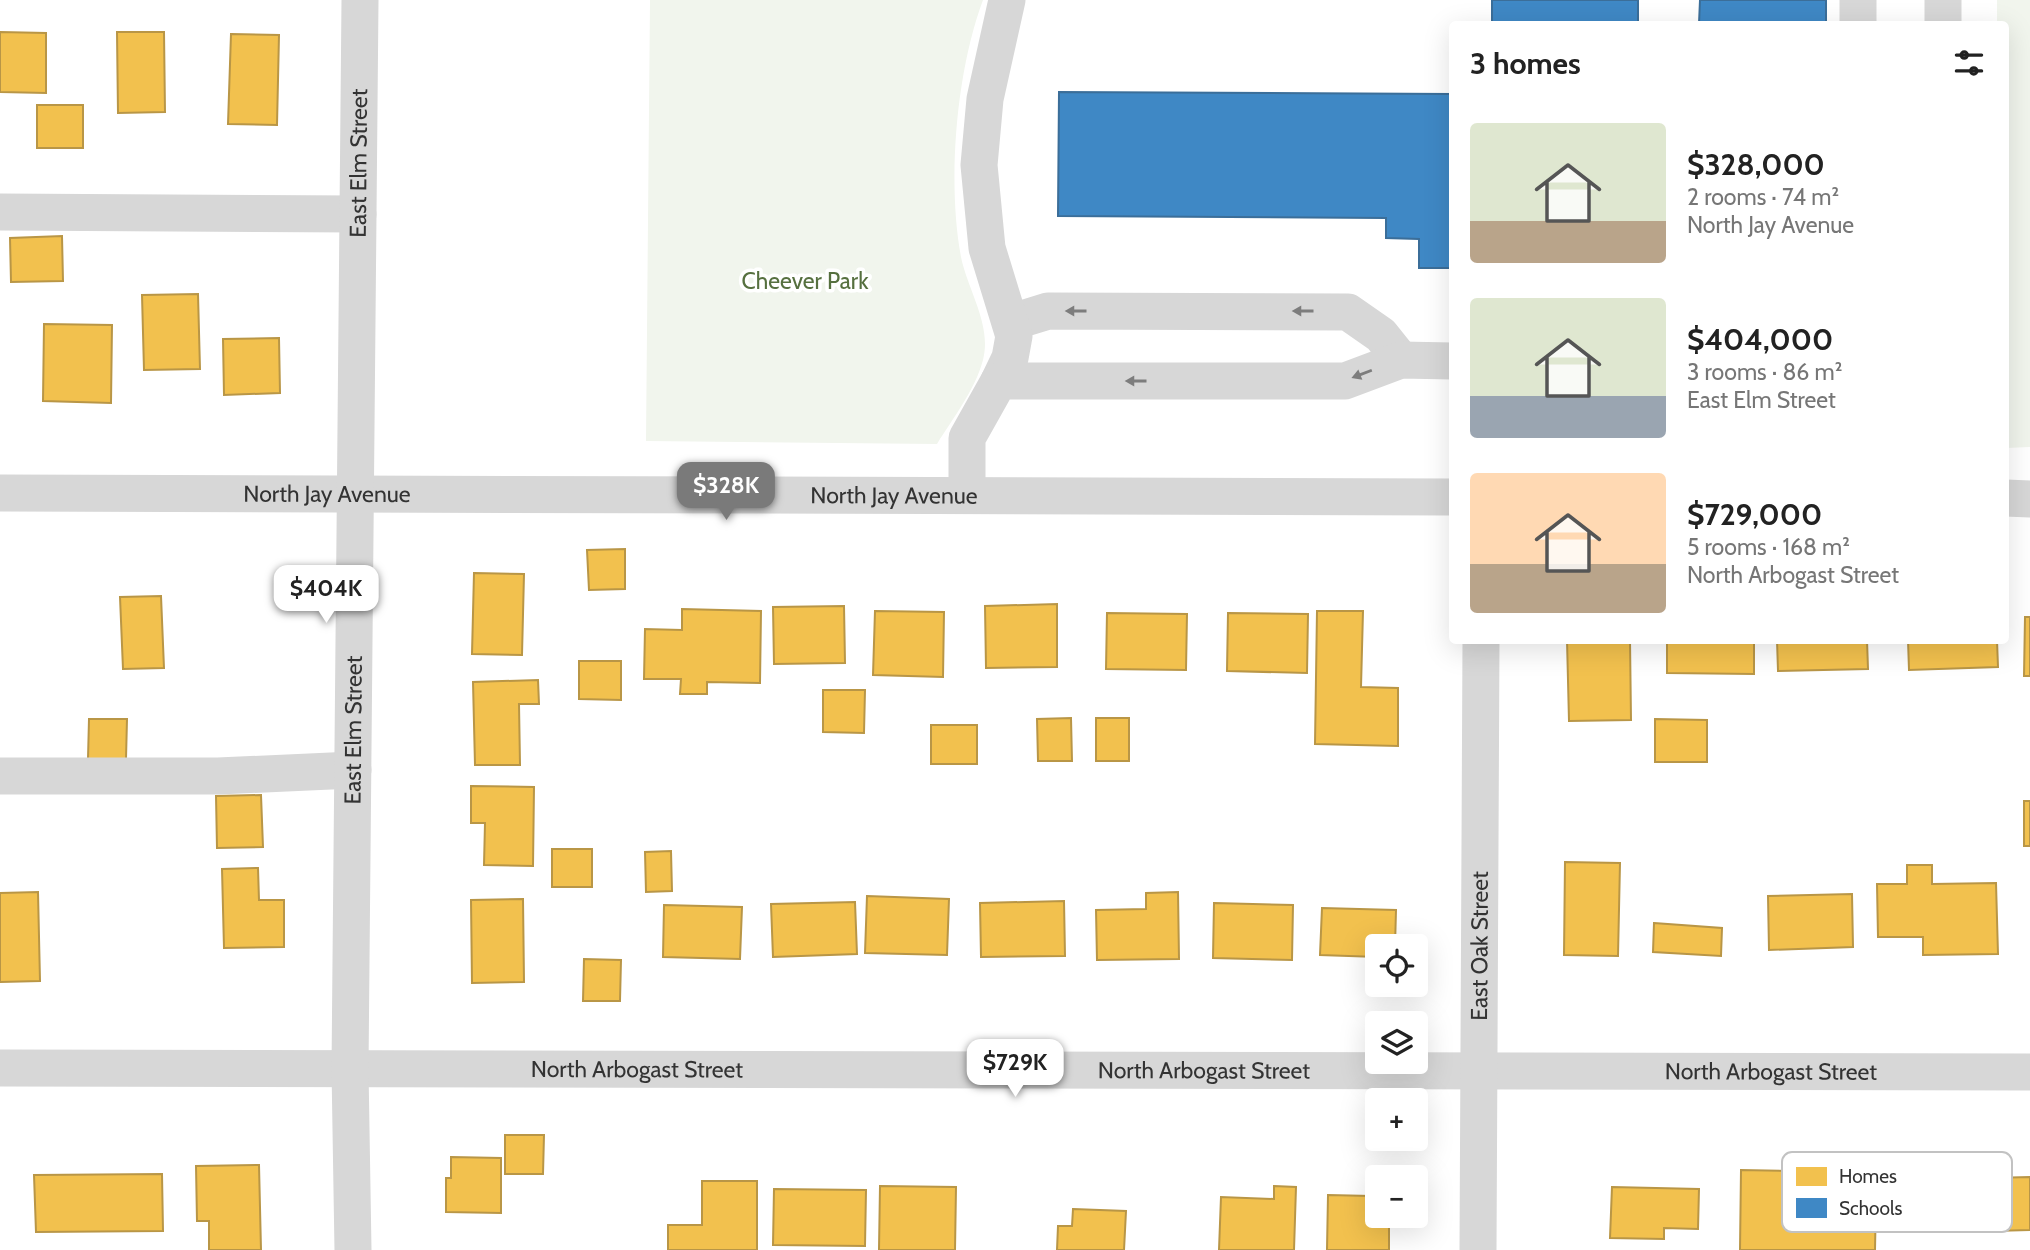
<!DOCTYPE html>
<html lang="en">
<head>
<meta charset="utf-8">
<style>
  :root { --surface:#fff; --page:#f2f2f2; --text:#222; --muted:#767676; --accent:#7a7a7a }
  body { margin:0; font-family:Cabin,sans-serif; background:var(--page); color:var(--text); height:100vh; display:flex; flex-direction:column; font-size:26px; white-space:nowrap }
  * { box-sizing:border-box; margin:0 }
  p { font-size:23px; color:var(--muted) }
  .icon { flex:none; width:38px; height:38px; fill:none; stroke:currentColor; stroke-width:2; stroke-linecap:round; stroke-linejoin:round }
  .map { position:relative; flex:1; overflow:hidden }
  .details { position:absolute; left:1449px; top:21px; width:560px; height:623px; display:flex; flex-direction:column; background:var(--surface); border-radius:7px; box-shadow:0 7px 28px #0002 }
  .details>* { flex:none }
  .fabs { position:absolute; left:1365px; top:934px; display:grid; gap:14px }
  .fabs a { display:grid; place-items:center; width:63px; height:63px; border-radius:7px; background:var(--surface); box-shadow:0 7px 28px #0002; font-size:35px }
  .price { position:absolute; translate:-50% -60px; padding:0 16px; border-radius:14px; background:#fff; color:#222; font-size:23px; line-height:46px; filter:drop-shadow(0 2px 4px #0008) }
  .price::after { content:''; position:absolute; left:50%; top:42px; width:21px; height:16px; margin-left:-10px; background:inherit; clip-path:polygon(0 0,100% 0,50% 100%) }
  .price.active { background:var(--accent); color:#fff }
  ul { padding:0; list-style:none }
  li { display:flex; align-items:center; gap:21px; height:175px; padding:0 21px }
  li span { display:grid; place-items:center; flex:none; width:196px; height:140px; border-radius:7px; color:#555 }
  li>.icon { margin-inline-start:auto }
  span .icon { width:84px; height:84px; fill:#fffc; stroke-width:1 }
  li b { font-size:30px }
  h2 { display:flex; justify-content:space-between; align-items:center; height:84px; padding:0 21px; font-size:30px }
  .map>svg:first-child { display:block }
  .green { fill:#f1f5ed }
  .homes { fill:#f2c14e; stroke:#b99646; stroke-width:2 }
  .schools { fill:#3f88c5; stroke:#3b6e99; stroke-width:2 }
  .lines { fill:none; stroke-linecap:round; stroke-linejoin:round }
  .minor { stroke:#d7d7d7; stroke-width:37 }
  .oneway { fill:#7d7d7d }
  .labels { text-anchor:middle; dominant-baseline:central; stroke-width:7; stroke-linejoin:round; paint-order:stroke }
  .street-label { font-size:23px; fill:#333; stroke:#fff }
  .park-label { font-size:23px; fill:#56703f; stroke:#fff }
  .key { fill:#fff; stroke:#c2c2c2; stroke-width:2 }
  .key-label { font-size:19px; fill:#333 }
</style>
</head>
<body>
<div class="map">
<svg width="2030" height="1250" viewBox="0 0 2030 1250">
  <rect width="100%" height="100%" fill="#fff"/>
  <path class="green" d="M650,0H983C956,72 947,182 961,257C968,291 992,325 983,360C975,390 953,418 937,444L646,441Z
    M1997,0H2030V447L2006,448V24H1997Z"/>
  <path class="homes" d="M0,32L46,33V93L0,92Z
    M117,32H164L165,112L118,113Z
    M231,34L279,35L277,125L228,124Z
    M37,105H83V148H37Z
    M62,236L63,281L11,282L10,238Z
    M198,294L200,369L144,370L142,295Z
    M44,324L112,325L111,403L43,401Z
    M279,338L280,393L224,395L223,339Z
    M625,549V589L589,590L587,550Z
    M474,573L524,574L522,655L472,654Z
    M161,596L164,668L123,669L120,597Z
    M1057,604V667L986,668L985,606Z
    M844,606L845,663L774,664L773,607Z
    M682,609L761,611L760,683L707,682V694H680L681,679H644L645,629L682,630Z
    M875,611L944,612L943,677L873,675Z
    M1317,611H1363L1361,687L1398,688V746L1315,744Z
    M1107,613L1187,614L1186,670L1106,669Z
    M1228,613L1308,614L1307,673L1227,671Z
    M2025,617H2030V676H2024Z
    M1567,640H1630L1631,720L1569,721Z
    M1667,640H1754V674L1667,673Z
    M1777,640H1867L1868,669L1778,671Z
    M1908,640H1997L1998,667L1909,670Z
    M579,661H621V700L579,699Z
    M538,680L539,704H519L520,765H475L473,682Z
    M823,690H865L864,733L823,732Z
    M1071,718L1072,761H1038L1037,719Z
    M1096,718H1129V761H1096Z
    M89,719H127L126,759H88Z
    M1655,719L1707,720V762H1655Z
    M931,725H977V764H931Z
    M471,786L534,787L533,866L484,865L485,823H471Z
    M261,795L263,847L217,848L216,796Z
    M2024,801H2030V846H2024Z
    M552,849H592V887H552Z
    M671,851L672,891L646,892L645,852Z
    M1565,862L1620,863L1618,956L1564,955Z
    M1907,865H1932V884L1996,883L1998,954L1923,955V937H1878L1877,884H1907Z
    M258,868L259,900H284V947L224,948L222,869Z
    M38,892L40,981L0,982V893Z
    M1178,892L1179,959L1097,960L1096,910L1146,909V893Z
    M1852,894L1853,947L1769,950L1768,896Z
    M867,896L949,899L947,955L865,953Z
    M523,899L524,982L472,983L471,900Z
    M1064,901L1065,956L981,957L980,903Z
    M855,902L857,954L773,957L771,904Z
    M1214,903L1293,905L1292,960L1213,958Z
    M664,905L742,907L740,959L663,957Z
    M1322,908L1396,910L1395,947H1377V957L1320,955Z
    M1654,923L1722,928L1721,956L1653,952Z
    M584,959L621,960L620,1001H583Z
    M505,1135H544L543,1174H505Z
    M451,1157L501,1158V1213L446,1212V1178H451Z
    M1794,1161L1819,1162L1818,1195L1876,1196L1875,1250H1740L1741,1170L1794,1171Z
    M259,1165L261,1250H209V1221H197L196,1166Z
    M162,1174L163,1231L36,1232L34,1175Z
    M2030,1177V1230L1993,1231L1991,1178Z
    M702,1181H757V1250H668V1225H702Z
    M880,1186L956,1187L955,1250H879Z
    M1274,1186L1296,1187L1294,1250H1219L1221,1197L1274,1199Z
    M1612,1187L1699,1189L1698,1229L1664,1228V1239L1610,1238Z
    M774,1189L866,1190L865,1246L773,1245Z
    M1328,1195L1371,1196L1370,1211H1377V1216H1389V1250H1327Z
    M1073,1209L1126,1211L1124,1250H1057L1058,1226H1072Z"/>
  <path class="schools" d="M1492,0H1638V24H1492Z
    M1700,0H1826V24H1699Z
    M1059,92L1452,94V268H1419V239L1386,238V218L1058,216Z"/>
  <g class="lines">
    <g class="minor">
      <path d="M1858,0V24"/>
      <path d="M1943,24V0"/>
      <path d="M0,212L358,214"/>
      <path d="M1012,322L1048,311L1348,312L1381,335L1401,360"/>
      <path d="M999,381L1010,358L1014,336L987,248L979,165L985,99L1007,0"/>
      <path id="s1" d="M0,493L1452,497"/>
      <path d="M967,495V438L999,381H1345L1401,360L1452,361"/>
      <path d="M2006,498L2030,499"/>
      <path d="M0,776H218L353,770"/>
      <path id="s2" d="M0,1068L2030,1072"/>
      <path id="s3" d="M353,1250L350,1069L360,0"/>
      <path id="s4" d="M1478,1250L1481,640"/>
    </g>
  </g>
  <defs><path id="oneway-solid" d="M-6-.8H1V-3.2L6.5 0L1 3.2V.8H-6Z" transform="scale(1.75)"/></defs>
  <g class="oneway">
    <use href="#oneway-solid" transform="translate(1076 311) rotate(180)"/>
    <use href="#oneway-solid" transform="translate(1303 311) rotate(180)"/>
    <use href="#oneway-solid" transform="translate(1362 374) rotate(159)"/>
    <use href="#oneway-solid" transform="translate(1136 381) rotate(180)"/>
  </g>
  <g class="labels">
    <g class="street-label">
      <text stroke="none"><textPath href="#s3" startOffset="1087">East Elm Street</textPath></text>
      <text stroke="none"><textPath href="#s1" startOffset="327">North Jay Avenue</textPath></text>
      <text stroke="none"><textPath href="#s1" startOffset="894">North Jay Avenue</textPath></text>
      <text stroke="none"><textPath href="#s3" startOffset="520">East Elm Street</textPath></text>
      <text stroke="none"><textPath href="#s4" startOffset="304">East Oak Street</textPath></text>
      <text stroke="none"><textPath href="#s2" startOffset="637">North Arbogast Street</textPath></text>
      <text stroke="none"><textPath href="#s2" startOffset="1204">North Arbogast Street</textPath></text>
      <text stroke="none"><textPath href="#s2" startOffset="1771">North Arbogast Street</textPath></text>
    </g>
    <g class="park-label">
      <text x="805" y="281">Cheever Park</text>
    </g>
  </g>
  <rect x="1782" y="1152" width="230" height="80" rx="10" class="key"/>
  <rect x="1796" y="1167" width="31" height="19" fill="#f2c14e"/>
  <rect x="1796" y="1198" width="31" height="20" fill="#3f88c5"/>
  <g class="key-label">
    <text x="1839" y="1183">Homes</text>
    <text x="1839" y="1215">Schools</text>
  </g>
</svg>
<div class="fabs">
<a><svg class="icon" aria-label="locate" viewBox="0 0 24 24"><circle cx="12" cy="12" r="6"/><path d="M12 2v4M12 18v4M2 12h4M18 12h4"/></svg></a>
<a><svg class="icon" aria-label="layers" viewBox="0 0 24 24"><path d="M12 4l9 5-9 5-9-5zM3 14l9 5 9-5"/></svg></a>
<a>+</a>
<a>−</a>
</div>
<b class="price active" style="left:726px;top:522px">$328K</b>
<b class="price" style="left:326px;top:625px">$404K</b>
<b class="price" style="left:1015px;top:1099px">$729K</b>
<section class="details">
<h2>3 homes<svg class="icon" aria-label="filters" viewBox="0 0 24 24"><path d="M4 7h16M4 17h16"/><circle cx="9" cy="7" r="2"/><circle cx="15" cy="17" r="2"/></svg></h2>
<ul>
<li><span style="background:linear-gradient(#dfe7d0 70%,#b9a48a 0)"><svg class="icon" aria-label="home" viewBox="0 0 24 24"><path d="M3 11l9-7 9 7M6 9v11h12V9"/></svg></span><div><b>$328,000</b><p>2 rooms · 74 m²</p><p>North Jay Avenue</p></div></li>
<li><span style="background:linear-gradient(#dfe7d0 70%,#9aa5b1 0)"><svg class="icon" aria-label="home" viewBox="0 0 24 24"><path d="M3 11l9-7 9 7M6 9v11h12V9"/></svg></span><div><b>$404,000</b><p>3 rooms · 86 m²</p><p>East Elm Street</p></div></li>
<li><span style="background:linear-gradient(#ffd9b3 65%,#b9a48a 0)"><svg class="icon" aria-label="home" viewBox="0 0 24 24"><path d="M3 11l9-7 9 7M6 9v11h12V9"/></svg></span><div><b>$729,000</b><p>5 rooms · 168 m²</p><p>North Arbogast Street</p></div></li>
</ul>
</section>
</div>
</body>
</html>
